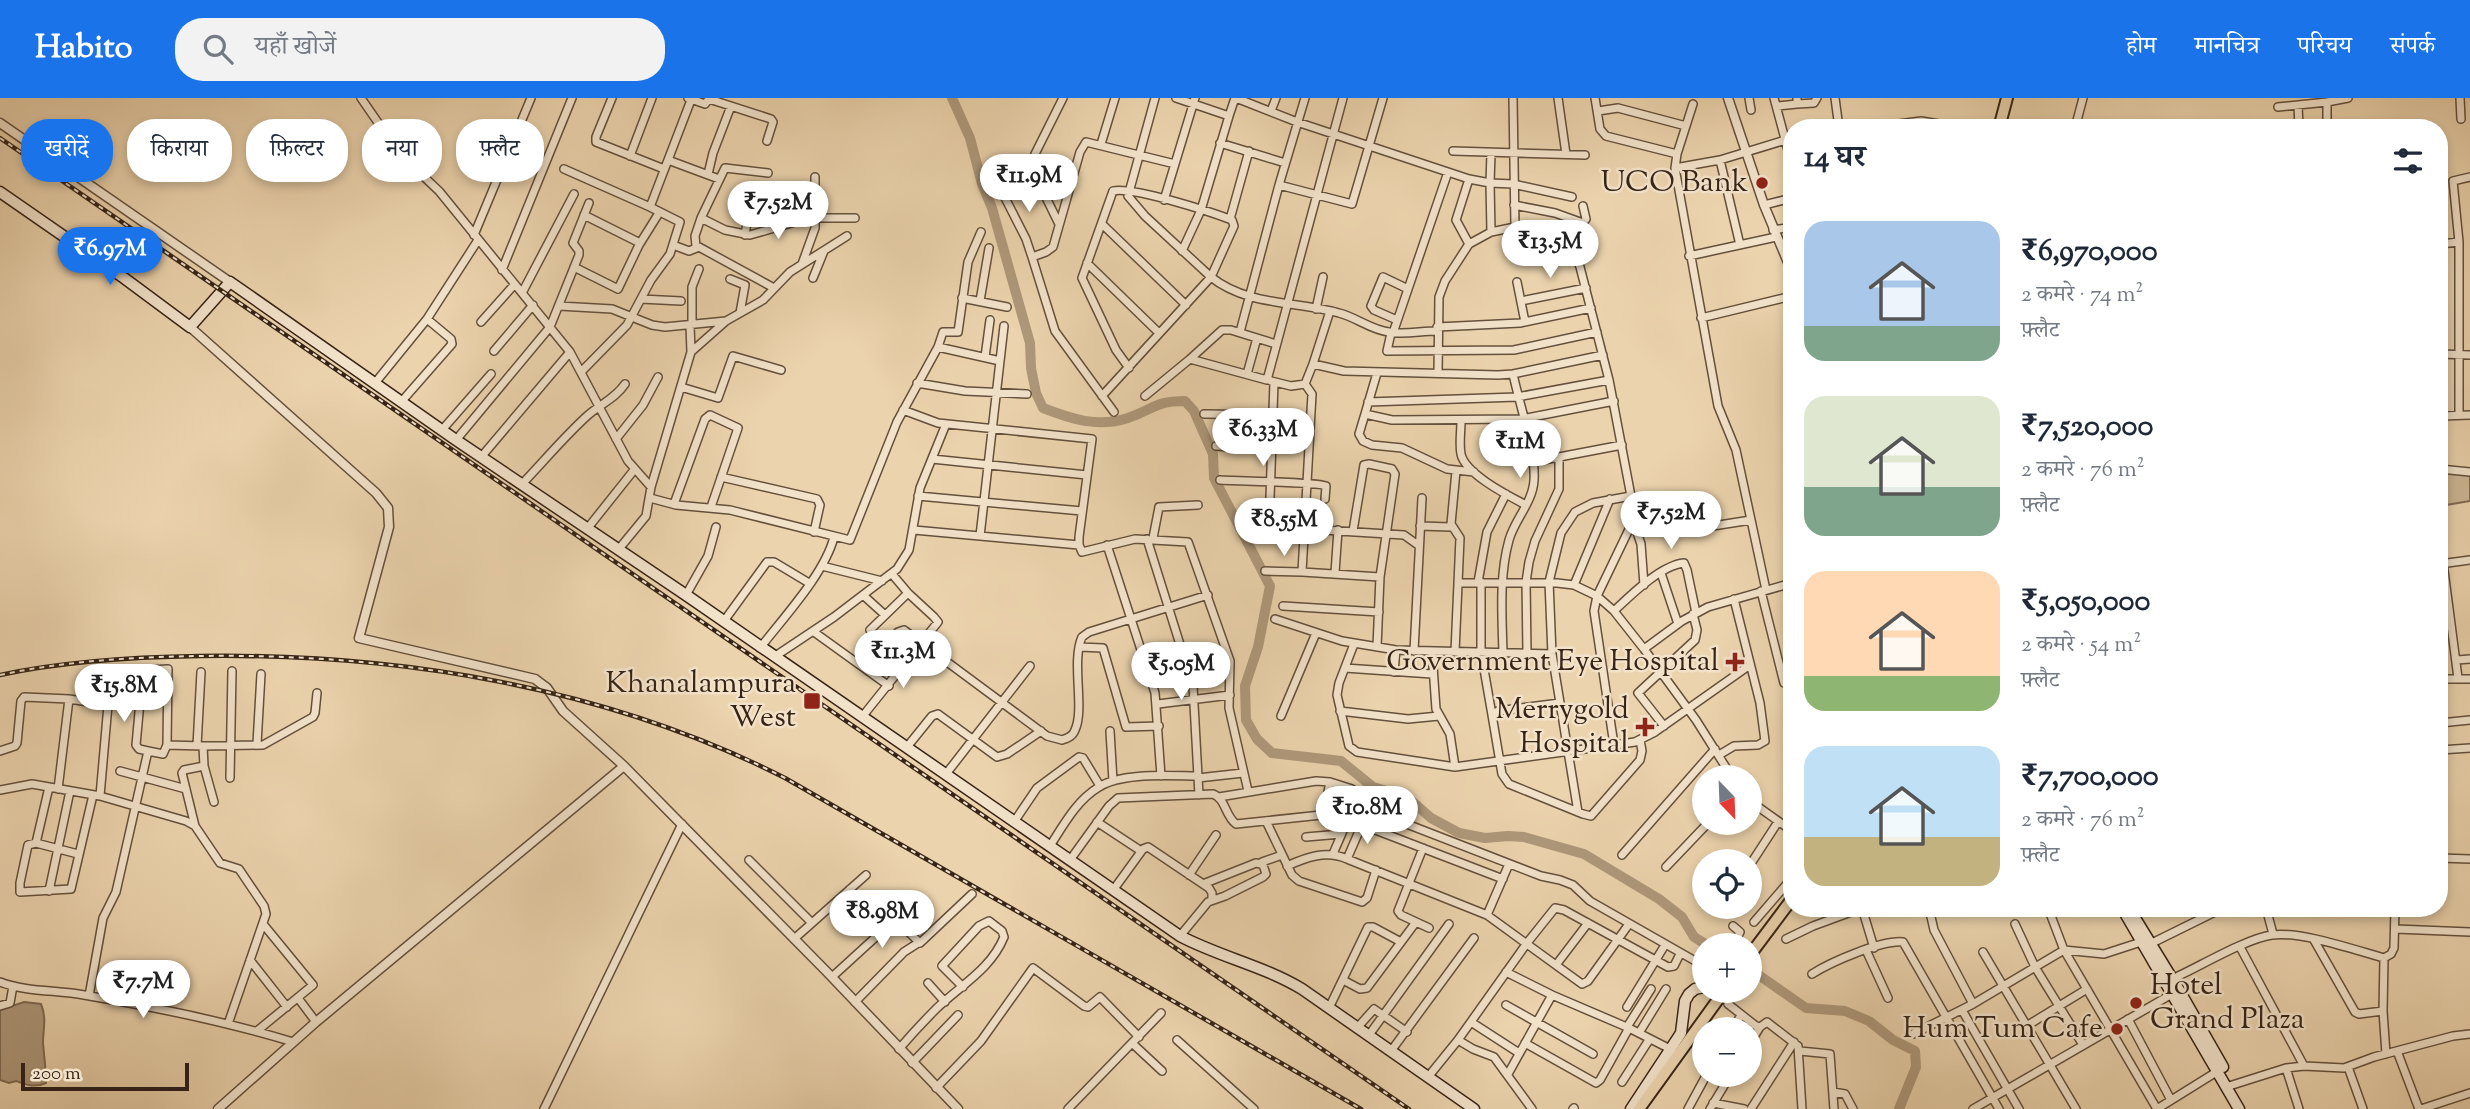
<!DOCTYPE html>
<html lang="hi">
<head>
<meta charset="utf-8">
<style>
  :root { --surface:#fff; --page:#f2f2f3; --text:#1f2937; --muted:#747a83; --accent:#1a73e8 }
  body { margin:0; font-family:"Sorts Mill Goudy","Noto Serif Devanagari",serif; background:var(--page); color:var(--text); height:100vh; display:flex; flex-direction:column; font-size:26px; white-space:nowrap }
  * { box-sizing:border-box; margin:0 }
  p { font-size:23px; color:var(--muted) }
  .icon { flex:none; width:38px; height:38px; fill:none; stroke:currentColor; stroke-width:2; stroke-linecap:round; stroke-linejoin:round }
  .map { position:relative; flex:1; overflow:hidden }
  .sheet { position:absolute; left:1783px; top:21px; width:665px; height:798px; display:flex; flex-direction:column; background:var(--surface); border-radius:28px; box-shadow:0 4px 10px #0003 }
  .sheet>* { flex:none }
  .top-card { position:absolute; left:21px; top:21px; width:665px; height:63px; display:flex; gap:14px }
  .needle { width:46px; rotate:157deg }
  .buttons { position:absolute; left:1692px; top:667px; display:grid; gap:14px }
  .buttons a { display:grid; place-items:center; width:70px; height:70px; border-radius:50%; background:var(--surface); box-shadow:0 4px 10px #0003; font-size:35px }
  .scale { position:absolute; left:21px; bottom:18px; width:168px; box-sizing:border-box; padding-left:7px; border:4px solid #372416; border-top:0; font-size:19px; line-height:24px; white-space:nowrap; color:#372416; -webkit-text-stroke:5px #f2e2ca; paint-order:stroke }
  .price { position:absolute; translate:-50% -60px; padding:0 16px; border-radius:24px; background:#fff; color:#222; font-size:23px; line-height:46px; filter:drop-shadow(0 2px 4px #0008) }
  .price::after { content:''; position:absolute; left:50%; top:42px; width:21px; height:16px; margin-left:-10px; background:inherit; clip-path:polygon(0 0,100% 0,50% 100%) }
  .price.on { background:var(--accent); color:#fff }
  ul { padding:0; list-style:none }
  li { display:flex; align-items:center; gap:21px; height:175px; padding:0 21px }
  li span { display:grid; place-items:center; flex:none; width:196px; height:140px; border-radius:21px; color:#555 }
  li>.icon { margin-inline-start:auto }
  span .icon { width:84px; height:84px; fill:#fffc; stroke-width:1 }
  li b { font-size:30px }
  h2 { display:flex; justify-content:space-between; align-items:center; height:84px; padding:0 21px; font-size:30px }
  .chip { padding:0 24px; border-radius:28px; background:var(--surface); box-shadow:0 4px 10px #0003; font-size:24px; line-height:63px }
  .chip.on { background:var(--accent); color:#fff }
  header { display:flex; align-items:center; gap:42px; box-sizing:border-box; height:98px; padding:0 35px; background:var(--accent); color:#fff }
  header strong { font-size:33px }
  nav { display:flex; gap:38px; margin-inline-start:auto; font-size:24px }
  .search { width:490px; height:63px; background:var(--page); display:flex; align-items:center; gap:18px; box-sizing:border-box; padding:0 24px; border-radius:28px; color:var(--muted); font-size:26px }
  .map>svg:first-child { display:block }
  .green { fill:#ccb593; stroke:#826c54; stroke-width:2 }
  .water { fill:#ae987a; stroke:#7e6a52; stroke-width:2 }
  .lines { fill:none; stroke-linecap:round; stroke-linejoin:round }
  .river { stroke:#ae987a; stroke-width:10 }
  .minor-casing { stroke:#64503c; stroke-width:10 }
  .tertiary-casing { stroke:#64503c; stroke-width:11 }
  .secondary-casing { stroke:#372416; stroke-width:13 }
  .trunk-casing { stroke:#372416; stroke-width:14 }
  .minor { stroke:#f2e2ca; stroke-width:7 }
  .tertiary { stroke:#f2e2ca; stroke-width:8 }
  .secondary { stroke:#f2e2ca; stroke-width:10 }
  .trunk { stroke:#ebd3ad; stroke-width:10 }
  .rail-casing { stroke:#372416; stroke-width:4.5 }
  .rail { stroke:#f2e2ca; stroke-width:2; stroke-dasharray:5; stroke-linecap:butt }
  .poi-dot { fill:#8f2418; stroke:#f2e2ca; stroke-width:2.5 }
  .labels { text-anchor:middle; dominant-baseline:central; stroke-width:5; stroke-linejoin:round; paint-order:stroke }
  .poi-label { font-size:30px; fill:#372416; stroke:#f2e2ca; text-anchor:end }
</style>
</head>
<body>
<header>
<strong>Habito</strong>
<div class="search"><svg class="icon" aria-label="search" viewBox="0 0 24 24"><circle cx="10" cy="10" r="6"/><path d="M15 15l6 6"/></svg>यहाँ खोजें</div>
<nav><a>होम</a><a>मानचित्र</a><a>परिचय</a><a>संपर्क</a></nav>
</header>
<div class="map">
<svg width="2470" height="1011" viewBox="0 0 2470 1011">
  <rect width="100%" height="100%" fill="#ebd3ad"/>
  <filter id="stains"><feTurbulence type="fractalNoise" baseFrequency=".00286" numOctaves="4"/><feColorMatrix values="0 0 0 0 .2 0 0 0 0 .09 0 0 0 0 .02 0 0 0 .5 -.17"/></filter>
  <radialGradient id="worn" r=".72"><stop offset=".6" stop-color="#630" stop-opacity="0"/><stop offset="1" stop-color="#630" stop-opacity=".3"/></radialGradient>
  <path class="green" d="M2440,374L2470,375V403L2440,408Z"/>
  <path class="water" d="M24,904L41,906C47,920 43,931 43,945C44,958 46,971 46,985C35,990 27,987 16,983L9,985L0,982V912Z"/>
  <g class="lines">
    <path class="river" d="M952,0L970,40L982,86L992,110L1030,245L1031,270L1036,295L1043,310C1071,321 1098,330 1128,320C1154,311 1155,303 1185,303L1194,313L1213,356L1214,380L1270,488L1258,549L1245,588L1246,622L1257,641L1272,655L1341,663L1373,689L1407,699L1431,720L1459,735L1485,740L1508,738L1524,739L1584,756L1659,801L1682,819L1694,839L1707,847
      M1750,867L1760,878L1806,910L1845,913L1869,923L1893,942L1915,953L1916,969L1899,1011"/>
    <defs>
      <path id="minor" d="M361,0L399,55L439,93L570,254L628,363L651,389L646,418L618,452
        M612,0L596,39V44L664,71
        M688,0L705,6L709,1L771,21L773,24L767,43
        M1155,0L1128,98L1145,118L1211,179C1247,208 1296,203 1339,215C1356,219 1371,232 1389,234C1403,237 1421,233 1437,233
        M1176,0L1229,18L1235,0
        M1236,0L1297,24L1469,81L1490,85L1491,134
        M1513,0L1515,129
        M1558,0L1566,56
        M1595,0L1600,31L1606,38L1677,56
        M1749,0L1751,12
        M1774,0L1792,67
        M1835,0L1839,30
        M2460,0L2461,21
        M1797,6L1814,5L1817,0
        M2298,7L2299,30
        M1777,8L1797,6V0
        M2278,9L2327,4
        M1271,13L1276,0
        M1598,13L1618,10L1686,28
        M1869,30L1921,23L1963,30
        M2075,30L2083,0
        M2327,30V4L2348,0
        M1220,45L1285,65
        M1101,46L1115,0
        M1453,53L1585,57
        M1491,55L1490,85L1513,86L1572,99
        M630,58L652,0
        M668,62L719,81
        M1720,62L1740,147
        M1675,70L1677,56L1693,6
        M564,71L650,109
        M708,76L713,55L731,8
        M997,84L1026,141L1032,159
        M1279,87L1352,106L1383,0
        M1164,102L1195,0
        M760,104L815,115
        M1514,107L1555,115L1583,125L1586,121L1583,108
        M1764,107L1792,100
        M584,117L640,145
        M701,120L725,70L768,75
        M1230,121L1249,53
        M1059,126L1032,71L1035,56L1063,0
        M1102,126L1186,207
        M1773,132L1792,129
        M474,137L531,0
        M745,137L750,106
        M1469,146L1456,122L1469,81
        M2440,146L2459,144L2453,83L2470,79
        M673,147L689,153L699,149L774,190
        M696,148L695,138L701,120L725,132L750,137L795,124L818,120H855
        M1182,153L1201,112L1229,18
        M1689,158L1776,139
        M1087,165L1159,235
        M802,166L815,130V79
        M574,169L618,191L639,147L659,115
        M502,172L572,0
        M813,180L824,153
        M730,181L745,187L740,215
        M1517,184L1525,224
        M522,195L574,96
        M962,200L1007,209
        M641,201L681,203
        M980,203L989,150
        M1521,203L1586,190
        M559,208L612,211L652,227L665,229L726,223
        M1316,211L1323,179
        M1330,213L1313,266L1344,273L1498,277L1513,276L1603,257
        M1701,220L1792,198
        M1397,222L1374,212L1371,208L1383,179L1408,191
        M481,224L514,187
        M692,226V189L699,171
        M690,227L691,254
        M1437,229L1520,225L1591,210
        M1240,234L1279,87L1305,0
        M1391,235L1387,253L1514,252L1597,234
        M1393,235L1448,74
        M938,249L1000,263
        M494,253L533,207
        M2440,256L2470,257
        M985,259L990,222
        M1190,261L1222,232H1231L1276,246
        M582,273L627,227L651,182L670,156L680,124L650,109L691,2
        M1438,275L1439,199L1445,183L1469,146L1491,134L1515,129L1534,131L1563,141L1575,155L1580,169L1609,282L1634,414L1633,423L1597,498L1594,513L1614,647
        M1247,276L1257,240
        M1271,283L1291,288L1305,286L1313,266
        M375,285L427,221L478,142
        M917,285L965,293L1027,296
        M1305,286L1312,296L1302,474L1380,479
        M681,289L718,300L733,258L781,272
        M1102,298L1211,179L1234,128L1232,122C1211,114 1132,88 1113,93L1082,180L1116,252L1129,270
        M1145,298L1190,261L1267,282L1343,0
        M402,303L452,246L451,241L427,221
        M1368,304L1517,299L1609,282
        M903,312L938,325L1092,341L1079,439V447L1082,454L1135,441L1188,444L1230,563L1229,610L1248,693
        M1114,314L1055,233L1032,159L1046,154L1053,149L1080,54L1086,44L1175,66
        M1204,316L1273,317
        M1365,316L1377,275
        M2459,317V144
        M2440,318L2470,317
        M1461,323C1461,334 1459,346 1461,356C1465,376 1509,398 1526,407
        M442,332L491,276
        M616,341L643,307L658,279
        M456,342L550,229L579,157V153L573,145L589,105
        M1216,348L1271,352
        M482,358L570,254
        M932,361L1087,377
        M1533,364L1622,347
        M2440,371L2470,374
        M1474,374L1447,371L1402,350L1372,347L1363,343L1359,336L1365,316L1392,322L1522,321L1614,303
        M721,379L817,401L820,407L814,434
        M1220,382C1235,383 1320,384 1326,388L1325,401
        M522,386C544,363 564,339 587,318C600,306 615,301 625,286
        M651,389L691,254L726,223L763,202L790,174L847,138
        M918,398L1082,413
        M650,400L676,407L730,412L850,442L897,324L938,249L943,234H958L968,164L981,134
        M674,406L705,321L710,317L738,330L711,409
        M1633,423L1641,446L1644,487
        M1256,428L1404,437L1418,447
        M1420,428L1451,429
        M1269,429L1274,284
        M587,431L634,372
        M914,432L1079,447
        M1353,433L1364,367L1369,366L1392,371L1395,376L1380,479L1377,549
        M1681,433L1751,422
        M980,438L1004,228
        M1153,440L1159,409L1198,407
        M1147,441L1193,588L1199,697
        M1107,447L1155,595L1161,678
        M2443,465L2458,580
        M2440,466L2470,462
        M822,468L882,483
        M1265,473L1302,474
        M1335,475L1338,432
        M1661,475L1678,526
        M1478,484L1487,434L1506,396
        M1481,484V554L1492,617
        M1458,485H1557L1574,487L1597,498L1614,513L1644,551L1696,622L1732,679
        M1788,486L1792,503
        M1574,487L1610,401
        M1766,492L1736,352L1718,308L1675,70L1720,62L1792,40
        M1761,493L1784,585
        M686,497L708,458L716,429
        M863,497L885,517
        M1283,508L1379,514
        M1614,513C1630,498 1661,467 1684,465L1687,472L1696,515
        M1275,521L1342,543L1396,552L1552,556
        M724,523L767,464H774L809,485
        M870,532L908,495
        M814,534L889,588
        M1354,546L1339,585L1337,597L1349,648L1357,654L1455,669L1635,644L1655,634L1750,567
        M1079,549L1103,550L1126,629L1159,628
        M760,550C784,519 825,475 834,439
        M1644,551L1682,523L1708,509L1792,485
        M1414,553L1422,400
        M1432,554L1436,611L1450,636L1455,669
        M1455,554L1460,440L1451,426L1456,373
        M1503,555C1502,517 1499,478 1509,442C1515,421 1533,404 1534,382C1536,354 1519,305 1513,276
        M1527,555L1526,484L1529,464L1535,443L1559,391V360
        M774,559L834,519L897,471L909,452L920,390L946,326
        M2457,562L2470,561
        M1345,570L1432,576
        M143,571L136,647L139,651L148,653
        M866,571L898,534L904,532L1047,638L1062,642C1068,640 1073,638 1075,632C1085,611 1071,563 1082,539L1089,534L1208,497
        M1394,574L1396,552
        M2440,581H2470
        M1560,605L1498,613L1492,617L1502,676L1509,686L1583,716L1591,718L1640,662L1642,653L1640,642
        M1158,606L1230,597
        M108,607L112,574L168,571L167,647L203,648
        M1340,613L1408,621L1439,618
        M1281,618L1316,535
        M862,619L938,524L934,519L908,495L892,476
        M2440,625L2470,622
        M1664,628L1638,595L1695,542L1697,532L1693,516
        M1110,633L1113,683
        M257,646L261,576
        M197,648L201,574
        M907,649L932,618L938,616L997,659L1007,656L1041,633
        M2440,652L2470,650
        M0,653L15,648L17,645L21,603L24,599L69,601L108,607L100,698
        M1719,657L1734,648L1758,647L1765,643L1760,605L1734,501
        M204,668L214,704
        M120,673L186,691
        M946,676L1030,568
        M230,680L232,573
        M1198,680L1243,675
        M49,689L36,745L28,747L20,785V794L71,791L93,697
        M58,691L69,601
        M0,692L32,686L100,698L186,723L195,728L220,765L239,771L264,808L266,816L228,926
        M1219,699L1316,683L1330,684L1352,691C1357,706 1339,741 1333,756
        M1750,703L1792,733
        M1368,711L1541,778L1560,782L1573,787L1590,803L1704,868
        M1578,714L1552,556L1549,484L1561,435L1575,414L1593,405L1631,398
        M1328,717L1327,699L1330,684
        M1266,723L1292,777L1299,783L1362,804L1367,800L1376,772
        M1014,724L1037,690L1079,659L1083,660L1100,688
        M1097,724L1141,753
        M195,728L182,675L184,672L204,668L203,648L263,647L313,619L315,615L317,595
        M1306,739L1341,736
        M36,745L78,756
        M1050,748C1064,726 1077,702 1099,689C1122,674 1171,678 1198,678
        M1423,750L1398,813L1401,817L1429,830
        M1622,757L1715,651
        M2440,760L2470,761
        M1347,761L1376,694
        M749,762L812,825
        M1070,762L1109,708L1118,700L1213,696C1226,701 1225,718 1236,726L1321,717L1339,718L1503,781
        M1750,767L1778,724
        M1287,768C1307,759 1326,752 1347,761L1487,817L1582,886L1588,883L1629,826
        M1666,769L1709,724
        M1189,777L1216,737
        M1203,786L1256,765L1261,766
        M1114,791L1143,751L1148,749L1209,790L1212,795V802
        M49,793L70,693
        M1929,810L1934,832L1973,906
        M2048,810L2064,852L2157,1011
        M2266,810L2273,836
        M1487,817L1509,766
        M846,820L861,805L850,791
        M895,821L920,845L972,796
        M1754,824L1792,780
        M2015,826L2035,869L2083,947
        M1733,828L1740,834L1734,847
        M2396,831L2470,834
        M1180,838L1208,804L1225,798L1263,779L1266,776L1262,764L1282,757
        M794,841L866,777
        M1786,841L1813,828L1862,810L1874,850
        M2314,842L2355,914L2359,916L2383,913
        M2150,846L2223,810
        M2240,849L2304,968L2344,970L2374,959L2453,938L2470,936
        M1866,852L1888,900
        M1983,854L2076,1011
        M2384,860L2383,913L2386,956
        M250,862L287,909
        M1556,867L1588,825
        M1506,874L1552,897L1629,930L1672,952
        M1812,876C1831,864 1881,842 1903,844L1999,1011
        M832,879L913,805
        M2172,881C2197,870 2247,840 2272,837C2301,833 2355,852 2384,860L2391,856L2394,850L2395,810
        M1343,882L1360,891L1367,890L1416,824
        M0,884C26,894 57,892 84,897C155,909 224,923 293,944
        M928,885L945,904
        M89,898L103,820L116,794L148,653L163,656L167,647
        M298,900L316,924
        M855,904L904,854L918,845
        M1728,906L1756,928L1760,929L1767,924L1798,948L1802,1011
        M1506,907L1593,956
        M0,908L10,905L13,888
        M1627,909L1665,847
        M1329,910L1368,829H1373L1401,844
        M1962,912L2019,1011
        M2128,921L2171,1002
        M1471,924L1519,955
        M2028,927L2087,891
        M1627,929L1651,891
        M1357,930L1374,911L1407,934
        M1733,931L1741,917
        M257,933L313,887L263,826
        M1639,935L1666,891
        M1913,936L1973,906L2064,852L2104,856L2141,844
        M1369,937L1449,826
        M1177,942L1254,1011
        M1458,942L1473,951L1494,959L1532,1011
        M1525,945L1596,985L1600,982L1629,930
        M1750,945L1760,929
        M1133,946L1162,973
        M899,951C911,937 924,923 937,910C961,887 991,871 1004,839L1002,833L989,823L979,828L942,868L963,889
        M1391,953L1474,840
        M1800,953L1830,956L1834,1011
        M2397,953L2419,1011
        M912,965L958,917
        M2348,969L2363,1011
        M1508,976L1552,897
        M1428,979L1458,942L1527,845L1555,810L1564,812L1668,869L1674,868L1680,856
        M1622,984L1649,942
        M2226,989L2286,970
        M936,990L981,943L1033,870L1084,908L1088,909L1100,899L1139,939
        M1833,994L1845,996L1853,1011
        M1713,1005L1744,1011
        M544,1011L682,726
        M1068,1011L1161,915
        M1573,1011L1574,1010
        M1688,1011L1707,976
        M1710,1011L1731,976
        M1751,1011L1794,944
        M1973,1011L2172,896
        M2157,1011L2218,973
        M2299,1011L2286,970L2304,968
        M2421,1011L2470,995"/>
      <path id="tertiary" d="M1728,0L1764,107L1792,174
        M0,25L230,184
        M190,229L376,395L388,410L389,429L359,540L535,581L547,590L563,613L624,668
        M218,1011L316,924L624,668L826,873L958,1011"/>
      <path id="secondary" d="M0,94L124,180L190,229L230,184L456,342L686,497L1180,838C1220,859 1264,868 1302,891L1474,1011
        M2122,810L2239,1011
        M2135,820L2179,892L2223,969
        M1631,1011L1681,935L1685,903L1689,896L1695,891L1704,889"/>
      <path id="trunk" d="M1999,30L2007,0
        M1750,857L1792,801
        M1639,1011L1722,896"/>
    </defs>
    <use href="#minor" class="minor-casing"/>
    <use href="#tertiary" class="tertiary-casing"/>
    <use href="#secondary" class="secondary-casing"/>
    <use href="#trunk" class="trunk-casing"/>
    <use href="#minor" class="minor"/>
    <use href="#tertiary" class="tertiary"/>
    <use href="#secondary" class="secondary"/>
    <use href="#trunk" class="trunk"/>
    <defs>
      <path id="rail" d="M0,40L1409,1011
        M0,577C65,563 133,559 200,558C399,555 606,589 785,680L1361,1011"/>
    </defs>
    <use href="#rail" class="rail-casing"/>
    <use href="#rail" class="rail"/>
  </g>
  <g class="poi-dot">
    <circle cx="1762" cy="85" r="7"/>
    <path d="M1731.5 553.5h7v7h7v7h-7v7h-7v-7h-7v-7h7z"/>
    <rect x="803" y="594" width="18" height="18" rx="3.5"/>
    <path d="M1641.5 618.5h7v7h7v7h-7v7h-7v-7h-7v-7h7z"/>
    <circle cx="2136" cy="905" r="7"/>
    <circle cx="2117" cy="931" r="7"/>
  </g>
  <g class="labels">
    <g class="poi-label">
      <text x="1748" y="85">UCO Bank</text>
      <text x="1719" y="564">Government Eye Hospital</text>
      <text x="796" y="586">Khanalampura<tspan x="796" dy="34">West</tspan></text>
      <text x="1629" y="612">Merrygold<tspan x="1629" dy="34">Hospital</tspan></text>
      <text x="2150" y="888" text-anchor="start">Hotel<tspan x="2150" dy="34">Grand Plaza</tspan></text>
      <text x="2103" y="931">Hum Tum Cafe</text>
    </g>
  </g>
  <rect width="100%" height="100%" filter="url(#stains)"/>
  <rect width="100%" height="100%" fill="url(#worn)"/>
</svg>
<div class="buttons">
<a><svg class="needle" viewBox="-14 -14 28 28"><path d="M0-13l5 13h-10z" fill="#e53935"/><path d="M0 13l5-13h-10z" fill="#747a83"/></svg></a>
<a><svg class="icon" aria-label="locate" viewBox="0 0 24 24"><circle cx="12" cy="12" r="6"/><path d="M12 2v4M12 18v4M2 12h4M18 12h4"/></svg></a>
<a>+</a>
<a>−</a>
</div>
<div class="scale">200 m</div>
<b class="price" style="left:1029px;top:116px">₹11.9M</b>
<b class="price" style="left:778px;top:143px">₹7.52M</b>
<b class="price" style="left:1550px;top:182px">₹13.5M</b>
<b class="price on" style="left:110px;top:189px">₹6.97M</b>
<b class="price" style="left:1263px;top:370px">₹6.33M</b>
<b class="price" style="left:1520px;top:382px">₹11M</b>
<b class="price" style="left:1671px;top:453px">₹7.52M</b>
<b class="price" style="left:1284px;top:460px">₹8.55M</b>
<b class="price" style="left:903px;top:592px">₹11.3M</b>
<b class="price" style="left:1181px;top:604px">₹5.05M</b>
<b class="price" style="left:124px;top:626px">₹15.8M</b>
<b class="price" style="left:1367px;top:748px">₹10.8M</b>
<b class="price" style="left:882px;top:852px">₹8.98M</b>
<b class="price" style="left:143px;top:922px">₹7.7M</b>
<div class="top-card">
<a class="chip on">खरीदें</a>
<a class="chip">किराया</a>
<a class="chip">फ़िल्टर</a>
<a class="chip">नया</a>
<a class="chip">फ़्लैट</a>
</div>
<section class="sheet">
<h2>14 घर<svg class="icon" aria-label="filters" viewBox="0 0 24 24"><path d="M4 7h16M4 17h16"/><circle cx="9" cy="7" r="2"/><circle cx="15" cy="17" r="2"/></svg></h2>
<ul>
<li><span style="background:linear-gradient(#a9c7e8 75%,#7fa58c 0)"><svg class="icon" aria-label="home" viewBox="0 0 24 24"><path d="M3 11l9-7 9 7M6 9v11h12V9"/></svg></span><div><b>₹6,970,000</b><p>2 कमरे · 74 m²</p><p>फ़्लैट</p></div></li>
<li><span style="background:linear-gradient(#dfe7d0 65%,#7fa58c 0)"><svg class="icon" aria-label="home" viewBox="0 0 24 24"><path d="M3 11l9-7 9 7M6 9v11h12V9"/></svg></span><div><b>₹7,520,000</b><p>2 कमरे · 76 m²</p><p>फ़्लैट</p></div></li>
<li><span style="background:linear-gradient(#ffd9b3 75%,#8fb573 0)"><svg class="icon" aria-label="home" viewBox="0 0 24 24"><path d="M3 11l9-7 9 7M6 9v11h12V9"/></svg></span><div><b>₹5,050,000</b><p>2 कमरे · 54 m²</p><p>फ़्लैट</p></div></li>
<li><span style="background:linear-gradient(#bfe0f5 65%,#c2b280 0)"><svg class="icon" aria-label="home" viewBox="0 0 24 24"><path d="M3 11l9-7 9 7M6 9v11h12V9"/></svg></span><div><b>₹7,700,000</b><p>2 कमरे · 76 m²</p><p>फ़्लैट</p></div></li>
</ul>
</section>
</div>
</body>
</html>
